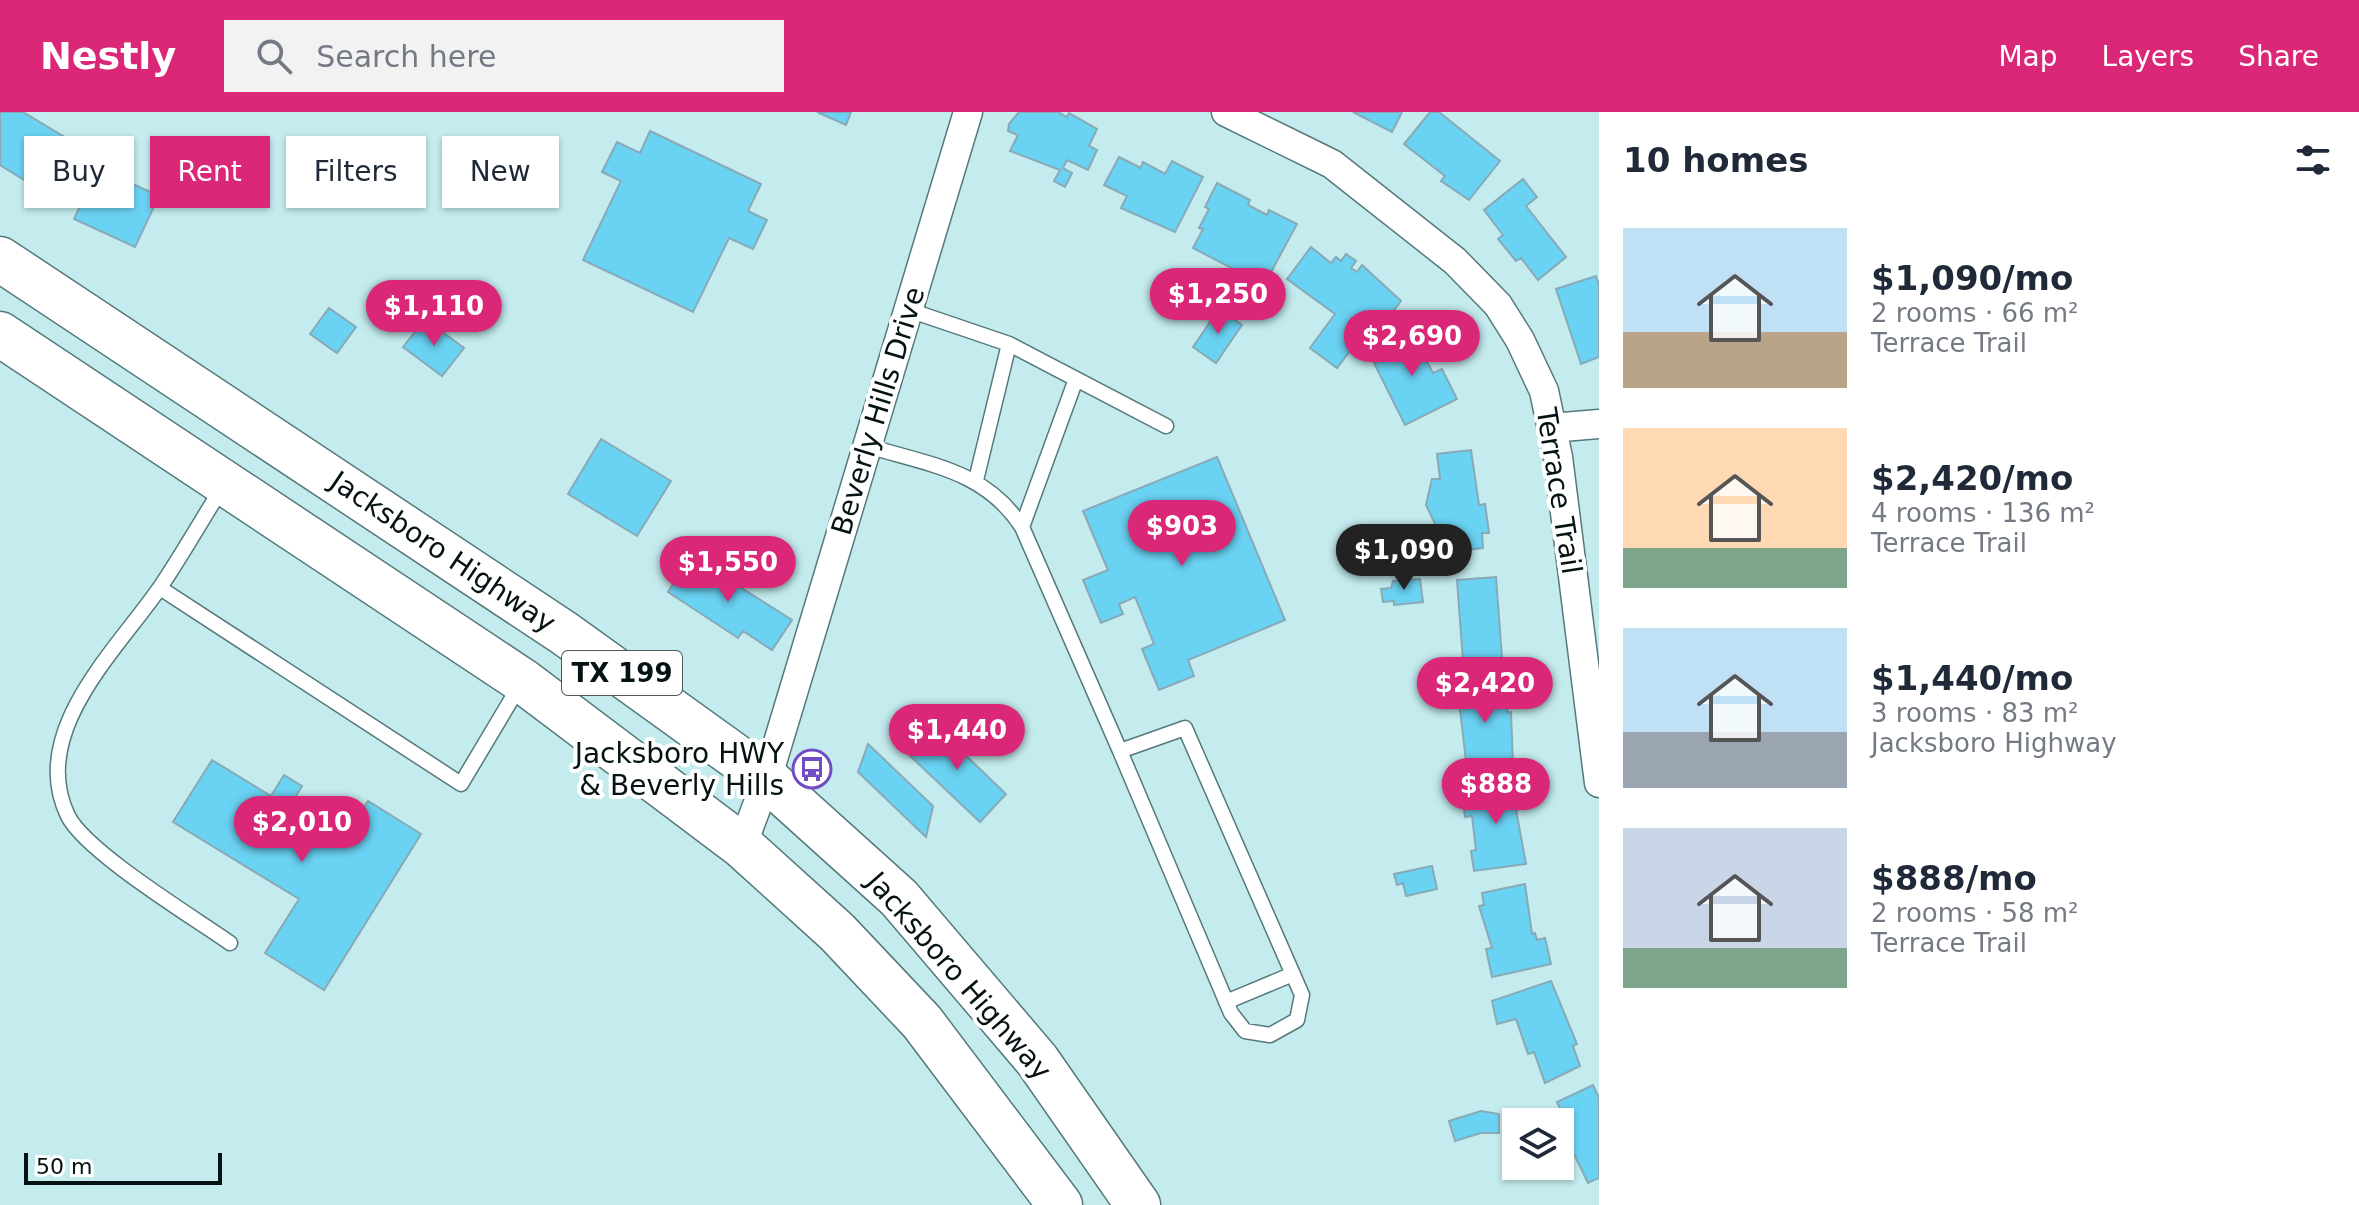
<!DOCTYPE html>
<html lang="en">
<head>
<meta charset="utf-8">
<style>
  :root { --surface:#fff; --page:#f2f2f3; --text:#1f2937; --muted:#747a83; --accent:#db2777 }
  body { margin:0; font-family:"DejaVu Sans",sans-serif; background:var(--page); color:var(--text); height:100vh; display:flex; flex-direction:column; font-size:30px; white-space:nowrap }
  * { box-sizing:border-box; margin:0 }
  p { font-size:26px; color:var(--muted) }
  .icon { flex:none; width:44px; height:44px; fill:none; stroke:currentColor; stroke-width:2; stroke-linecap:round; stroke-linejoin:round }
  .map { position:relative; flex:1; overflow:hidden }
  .sheet { display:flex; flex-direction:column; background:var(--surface); width:760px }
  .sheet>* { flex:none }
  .guide { position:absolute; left:24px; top:24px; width:760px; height:72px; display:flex; gap:16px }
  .buttons { position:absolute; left:1502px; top:996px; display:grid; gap:16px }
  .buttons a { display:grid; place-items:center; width:72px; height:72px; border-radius:0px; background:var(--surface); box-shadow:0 2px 6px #0004; font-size:40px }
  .scale { position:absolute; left:24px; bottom:20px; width:198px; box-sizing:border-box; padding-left:8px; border:4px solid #051213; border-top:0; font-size:22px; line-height:28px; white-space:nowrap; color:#051213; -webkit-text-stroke:6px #fff; paint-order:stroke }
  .price { position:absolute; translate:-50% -68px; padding:0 18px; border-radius:28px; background:var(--accent); color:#fff; font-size:26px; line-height:52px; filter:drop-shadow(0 2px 4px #0008) }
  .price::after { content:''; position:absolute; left:50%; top:48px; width:24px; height:18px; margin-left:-12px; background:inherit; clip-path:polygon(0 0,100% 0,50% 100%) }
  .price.active { background:#222; color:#fff }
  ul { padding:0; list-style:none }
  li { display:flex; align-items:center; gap:24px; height:200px; padding:0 24px }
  li span { display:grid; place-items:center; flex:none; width:224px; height:160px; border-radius:0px; color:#555 }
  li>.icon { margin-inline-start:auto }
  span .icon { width:96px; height:96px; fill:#fffc; stroke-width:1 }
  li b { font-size:34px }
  h2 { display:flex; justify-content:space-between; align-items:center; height:96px; padding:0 24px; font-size:34px }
  .pill { padding:0 28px; border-radius:0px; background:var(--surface); box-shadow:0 2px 6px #0004; font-size:28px; line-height:72px }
  .pill.active { background:var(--accent); color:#fff }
  header { display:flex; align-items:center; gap:48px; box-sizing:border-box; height:112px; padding:0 40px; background:var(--accent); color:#fff }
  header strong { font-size:38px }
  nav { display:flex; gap:44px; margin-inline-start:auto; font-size:28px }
  .search { width:560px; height:72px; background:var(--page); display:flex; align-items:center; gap:20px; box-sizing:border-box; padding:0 28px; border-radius:0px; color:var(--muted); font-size:30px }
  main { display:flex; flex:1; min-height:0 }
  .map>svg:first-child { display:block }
  .building { fill:#6ad2f3; stroke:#88aab6; stroke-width:2 }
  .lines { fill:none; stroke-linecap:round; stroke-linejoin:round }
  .lane-casing { stroke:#55797c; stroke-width:17 }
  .street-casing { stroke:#55797c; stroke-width:31 }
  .primary-casing { stroke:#55797c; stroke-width:47 }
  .lane { stroke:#fff; stroke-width:14 }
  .street { stroke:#fff; stroke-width:28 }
  .primary { stroke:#fff; stroke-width:44 }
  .labels { text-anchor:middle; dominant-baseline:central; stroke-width:8; stroke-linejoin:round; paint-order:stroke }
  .shield { fill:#fff; stroke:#50595a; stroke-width:2 }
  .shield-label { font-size:26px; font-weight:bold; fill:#051213 }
  .street-label { font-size:28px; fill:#051213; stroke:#fff }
  .poi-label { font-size:28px; fill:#051213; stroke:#fff; text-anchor:end }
</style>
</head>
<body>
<header>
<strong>Nestly</strong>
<div class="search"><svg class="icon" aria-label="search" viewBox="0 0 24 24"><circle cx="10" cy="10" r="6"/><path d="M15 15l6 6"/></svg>Search here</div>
<nav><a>Map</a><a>Layers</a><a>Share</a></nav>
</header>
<main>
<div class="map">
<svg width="1599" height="1093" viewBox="0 0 1599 1093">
  <rect width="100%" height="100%" fill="#c4ebee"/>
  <path class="building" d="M0,0H23L68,27L37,76L0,53Z
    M817,0H851L846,13Z
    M1019,0H1058L1067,5L1069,1L1097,17L1089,34L1097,38L1088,58L1067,48L1063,56L1072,61L1065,75L1054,69L1060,58L1010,39L1018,23L1008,19L1009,12Z
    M1353,0H1402L1392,20Z
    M1430,0H1439L1500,49L1469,88L1441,69L1445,64L1404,32Z
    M650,19L761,72L748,99L767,108L753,137L729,126L693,200L583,148L621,69L602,60L617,30L640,41Z
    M1119,45L1141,56L1143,50L1165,62L1172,49L1203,65L1175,120L1121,96L1127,84L1104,73Z
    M98,56L159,84L135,135L74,107Z
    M1523,67L1537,85L1526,94L1566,145L1538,168L1521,146L1516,149L1498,127L1503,123L1484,98Z
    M1217,71L1250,88L1248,93L1267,103L1269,98L1297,112L1264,173L1193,136L1203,117L1199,116L1209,97L1205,95Z
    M1311,135L1331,151L1336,145L1341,149L1346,142L1356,149L1351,156L1357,160L1362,153L1401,189L1378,220L1369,214L1337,256L1310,236L1335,202L1287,167Z
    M1596,164L1599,174V245L1581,252L1556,177Z
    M329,196L356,215L337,241L310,222Z
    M1219,197L1242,213L1216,251L1193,235Z
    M425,207L464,236L442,264L403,235Z
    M1409,216L1433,261L1442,257L1457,287L1405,313L1374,251L1385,246L1377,232Z
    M601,327L671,369L637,424L568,382Z
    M1471,338L1479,393L1485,392L1489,421H1482L1483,436L1440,441L1436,414L1426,393L1432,367H1440L1437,342Z
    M1217,345L1285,508L1188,548L1194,564L1159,578L1142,537L1154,532L1135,485L1119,492L1123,502L1101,511L1083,468L1108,458L1083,399Z
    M1410,420L1413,454L1372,457L1369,423Z
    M691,444L792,508L772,538L743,519L738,526L668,480Z
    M1496,465L1502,546L1463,549L1457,468Z
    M1420,467L1423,490L1394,493V489L1383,490L1381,477L1391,476L1393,469Z
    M1497,566L1500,590L1506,589L1508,601L1511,600L1513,653L1467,658L1457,571Z
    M938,610L963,631L958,636L1006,682L980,710L908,642Z
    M868,632L933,694L926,725L858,660Z
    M212,648L271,684L284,663L302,674L287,699L341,732L368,689L421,722L324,878L265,841L299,787L173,710Z
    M1516,668L1520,697L1516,698L1526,752L1474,759L1471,739L1476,738L1472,704L1465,705L1463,688L1475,687L1473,673Z
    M1432,754L1437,777L1406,784L1403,771L1397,773L1394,762Z
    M1525,772L1532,822L1535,821L1537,828L1545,826L1551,852L1492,865L1486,837L1492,836L1479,794L1484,793L1482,781Z
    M1551,869L1577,932L1573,934L1580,954L1545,971L1534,940L1528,942L1516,907L1497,912L1492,889Z
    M1593,973L1599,986V1066L1588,1071L1572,1038L1568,1022L1571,1020L1557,990Z
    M1481,999L1499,1002V1021H1481L1455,1029L1449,1009Z"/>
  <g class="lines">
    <defs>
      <path id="lane" d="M909,198L1009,232L976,368
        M1009,232L1166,314
        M868,334C929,353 985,358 1022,415L1120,639L1185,616L1302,883L1297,908L1270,923L1245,919L1231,901L1120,639
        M222,376C201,409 182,443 161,474C118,537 27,620 68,704C86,740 193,805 230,831
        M1022,415L1076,267
        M160,476L461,672L520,573
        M1226,890L1293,862"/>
      <path id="street" d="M1226,0L1332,52L1455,149L1498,193L1520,228L1544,279L1558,345L1599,671
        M1551,316L1599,312
        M742,734L767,667L968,0"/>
      <path id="primary" d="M0,147L564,521L767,667L899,786L1037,948L1138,1093
        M0,222L523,569L742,734L837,820L922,910L1060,1093"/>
    </defs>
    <use href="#lane" class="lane-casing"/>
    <use href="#street" class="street-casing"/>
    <use href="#primary" class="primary-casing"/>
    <use href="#lane" class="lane"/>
    <use href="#street" class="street"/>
    <use href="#primary" class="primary"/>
  </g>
  <defs>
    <symbol id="bus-ring" viewBox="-11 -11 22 22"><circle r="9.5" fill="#fff" stroke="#724cc5" stroke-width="1.5"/><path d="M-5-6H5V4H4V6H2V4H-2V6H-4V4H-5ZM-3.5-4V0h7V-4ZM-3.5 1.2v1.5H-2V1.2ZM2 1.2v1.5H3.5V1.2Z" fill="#724cc5"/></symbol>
  </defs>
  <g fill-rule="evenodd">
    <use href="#bus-ring" x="790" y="635" width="44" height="44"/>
  </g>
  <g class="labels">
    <rect class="shield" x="562" y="539" width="120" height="44" rx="6"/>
    <g class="shield-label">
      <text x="622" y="561">TX 199</text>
    </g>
    <g class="street-label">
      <text transform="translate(878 299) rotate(-73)">Beverly Hills Drive</text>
      <text transform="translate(1559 379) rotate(81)">Terrace Trail</text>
      <text transform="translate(443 440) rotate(34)">Jacksboro Highway</text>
      <text transform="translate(959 864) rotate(49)">Jacksboro Highway</text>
    </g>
    <g class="poi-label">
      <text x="784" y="641">Jacksboro HWY<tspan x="784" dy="32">&amp; Beverly Hills</tspan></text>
    </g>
  </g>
</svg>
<div class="buttons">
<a><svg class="icon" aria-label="layers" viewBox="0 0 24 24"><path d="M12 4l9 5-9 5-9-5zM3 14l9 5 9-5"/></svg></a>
</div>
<div class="scale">50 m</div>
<b class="price" style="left:1218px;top:224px">$1,250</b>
<b class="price" style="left:434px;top:236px">$1,110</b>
<b class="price" style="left:1412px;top:266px">$2,690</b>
<b class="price" style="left:1182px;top:456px">$903</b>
<b class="price active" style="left:1404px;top:480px">$1,090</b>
<b class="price" style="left:728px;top:492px">$1,550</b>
<b class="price" style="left:1485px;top:613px">$2,420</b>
<b class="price" style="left:957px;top:660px">$1,440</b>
<b class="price" style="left:1496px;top:714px">$888</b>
<b class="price" style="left:302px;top:752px">$2,010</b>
<div class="guide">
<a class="pill">Buy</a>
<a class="pill active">Rent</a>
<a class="pill">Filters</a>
<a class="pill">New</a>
</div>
</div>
<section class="sheet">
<h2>10 homes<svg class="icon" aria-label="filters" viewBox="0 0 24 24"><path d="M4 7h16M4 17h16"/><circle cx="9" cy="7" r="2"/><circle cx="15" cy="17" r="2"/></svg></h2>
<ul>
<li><span style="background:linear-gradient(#bfe0f5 65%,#b9a48a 0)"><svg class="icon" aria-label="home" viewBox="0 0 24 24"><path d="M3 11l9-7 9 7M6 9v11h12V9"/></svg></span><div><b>$1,090/mo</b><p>2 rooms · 66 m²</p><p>Terrace Trail</p></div></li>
<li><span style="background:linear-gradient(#ffd9b3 75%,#7fa58c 0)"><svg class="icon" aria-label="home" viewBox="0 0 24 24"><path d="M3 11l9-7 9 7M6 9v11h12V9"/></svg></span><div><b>$2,420/mo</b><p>4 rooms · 136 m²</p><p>Terrace Trail</p></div></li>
<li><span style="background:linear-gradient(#bfe0f5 65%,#9aa5b1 0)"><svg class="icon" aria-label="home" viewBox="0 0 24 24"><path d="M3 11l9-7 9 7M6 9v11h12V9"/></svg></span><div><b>$1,440/mo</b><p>3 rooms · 83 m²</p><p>Jacksboro Highway</p></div></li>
<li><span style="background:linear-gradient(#c9d6e8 75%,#7fa58c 0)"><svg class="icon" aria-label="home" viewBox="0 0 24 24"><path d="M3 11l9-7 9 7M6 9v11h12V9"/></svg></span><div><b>$888/mo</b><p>2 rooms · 58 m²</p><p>Terrace Trail</p></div></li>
</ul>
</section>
</main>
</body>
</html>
